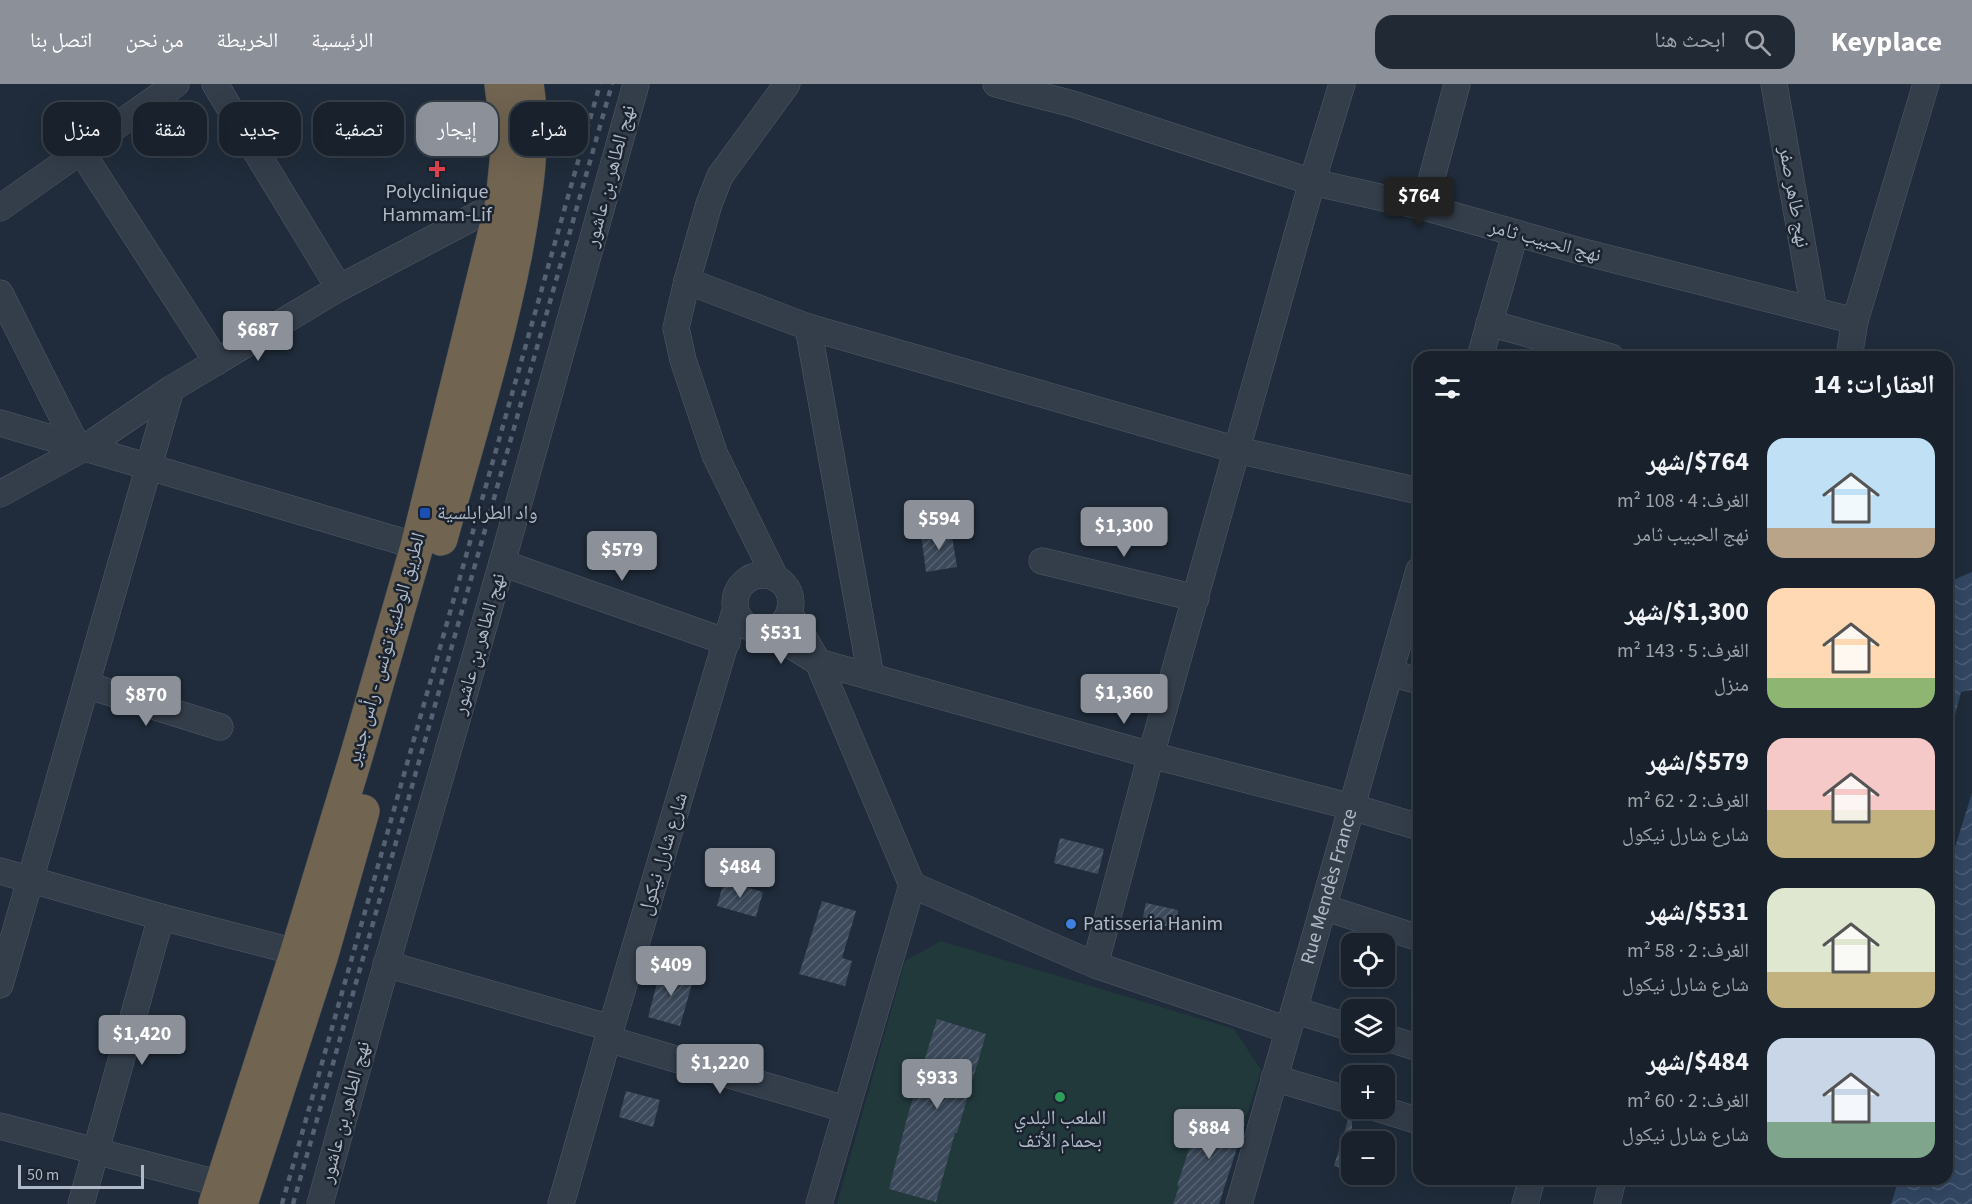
<!DOCTYPE html>
<html lang="ar">
<head>
<meta charset="utf-8">
<style>
  :root { --surface:#18212c; --page:#212934; --text:#f1f3f6; --muted:#9fa3a9; --line:#363e48; --accent:#8c9099 }
  body { margin:0; font-family:"Source Sans 3","Noto Naskh Arabic",sans-serif; background:var(--page); color:var(--text); direction:rtl; height:100vh; display:flex; flex-direction:column; font-size:22px; white-space:nowrap }
  * { box-sizing:border-box; margin:0 }
  p { font-size:20px; color:var(--muted) }
  .icon { flex:none; width:33px; height:33px; fill:none; stroke:currentColor; stroke-width:2; stroke-linecap:round; stroke-linejoin:round }
  .map { position:relative; flex:1; overflow:hidden; direction:ltr }
  .details { position:absolute; left:1413px; top:267px; width:540px; height:834px; display:flex; flex-direction:column; background:var(--surface); border-radius:18px; box-shadow:0 6px 24px #0002,0 0 0 2px var(--line); direction:rtl }
  .details>* { flex:none }
  .guide { position:absolute; left:18px; top:18px; width:570px; height:54px; direction:rtl; display:flex; gap:12px }
  .fabs { position:absolute; left:1341px; top:849px; display:grid; gap:12px }
  .fabs a { display:grid; place-items:center; width:54px; height:54px; border-radius:12px; background:var(--surface); box-shadow:0 6px 24px #0002,0 0 0 2px var(--line); font-size:30px }
  .scale { position:absolute; left:18px; bottom:15px; width:126px; box-sizing:border-box; padding-left:6px; border:3px solid #afb9c7; border-top:0; font-size:16px; line-height:21px; white-space:nowrap; color:#afb9c7; -webkit-text-stroke:4px #1a232f; paint-order:stroke }
  .price { position:absolute; translate:-50% -51px; padding:0 14px; border-radius:6px; background:var(--accent); color:#fff; font-size:20px; line-height:39px; filter:drop-shadow(0 2px 3px #0008) }
  .price::after { content:''; position:absolute; left:50%; top:36px; width:18px; height:14px; margin-left:-9px; background:inherit; clip-path:polygon(0 0,100% 0,50% 100%) }
  .price.selected { background:#222; color:#fff }
  ul { padding:0; list-style:none }
  li { display:flex; align-items:center; gap:18px; height:150px; padding:0 18px }
  li span { display:grid; place-items:center; flex:none; width:168px; height:120px; border-radius:18px; color:#555 }
  li>.icon { margin-inline-start:auto }
  span .icon { width:72px; height:72px; fill:#fffc; stroke-width:1 }
  li b { font-size:26px }
  h2 { display:flex; justify-content:space-between; align-items:center; height:72px; padding:0 18px; font-size:26px }
  .chip { padding:0 21px; border-radius:18px; background:var(--surface); box-shadow:0 6px 24px #0002,0 0 0 2px var(--line); font-size:21px; line-height:54px }
  .chip.selected { background:var(--accent); color:#fff }
  header { display:flex; align-items:center; gap:36px; box-sizing:border-box; height:84px; padding:0 30px; background:var(--accent); color:#fff }
  header strong { font-size:28px }
  nav { display:flex; gap:33px; margin-inline-start:auto; font-size:21px }
  .search { width:420px; height:54px; background:var(--page); display:flex; align-items:center; gap:15px; box-sizing:border-box; padding:0 21px; border-radius:18px; color:var(--muted); font-size:22px }
  .map>svg:first-child { display:block }
  .green { fill:#22393c }
  .water { fill:url(#water-waves) }
  .building { fill:url(#building-hatch) }
  .lines { fill:none; stroke-linecap:round; stroke-linejoin:round }
  .minor-casing { stroke:#525c69; stroke-width:27 }
  .highway-casing { stroke:#3f4956; stroke-width:34 }
  .minor { stroke:#343e4b; stroke-width:26 }
  .highway { stroke:#716451; stroke-width:33 }
  .rail { stroke:#566272; stroke-width:4.5; stroke-dasharray:6 6; stroke-linecap:butt }
  .health-dot { fill:#e0444e; stroke:#1a232f; stroke-width:2 }
  .transit-dot { fill:#1a4fb4; stroke:#1a232f; stroke-width:2 }
  .shop-dot { fill:#3f7fe0; stroke:#1a232f; stroke-width:2 }
  .leisure-dot { fill:#2e9e5b; stroke:#1a232f; stroke-width:2 }
  .labels { text-anchor:middle; dominant-baseline:central; stroke-width:5; stroke-linejoin:round; paint-order:stroke }
  .street-label { font-size:20px; fill:#afb9c7; stroke:#1a232f }
  .poi-label { font-size:20px; fill:#afb9c7; stroke:#1a232f }
</style>
</head>
<body>
<header>
<strong>Keyplace</strong>
<div class="search"><svg class="icon" aria-label="search" viewBox="0 0 24 24"><circle cx="10" cy="10" r="6"/><path d="M15 15l6 6"/></svg>ابحث هنا</div>
<nav><a>الرئيسية</a><a>الخريطة</a><a>من نحن</a><a>اتصل بنا</a></nav>
</header>
<div class="map">
<svg width="1972" height="1120" viewBox="0 0 1972 1120">
  <defs>
    <pattern id="water-waves" width="16" height="10" patternUnits="userSpaceOnUse" patternTransform="scale(1.5)"><rect width="16" height="10" fill="#334763"/><path d="M0 5q4-4 8 0t8 0" fill="none" stroke="#4e5f78"/></pattern>
    <pattern id="building-hatch" width="6" height="6" patternUnits="userSpaceOnUse" patternTransform="scale(1.5)"><rect width="6" height="6" fill="#3c4a5b"/><path d="M-1 1l2-2M0 6l6-6M5 7l2-2" fill="none" stroke="#566271"/></pattern>
  </defs>
  <rect width="100%" height="100%" fill="#202c3b"/>
  <path class="green" d="M941,857L1234,945L1261,986L1219,1120H837L905,877Z"/>
  <path class="water" d="M1972,488V606L1961,608L1954,635L1947,633V502L1953,496Z
    M1972,709V1120H1891L1899,1095H1947V789Z"/>
  <path class="building" d="M951,446L957,483L926,488L921,450Z
    M1060,754L1104,765L1098,790L1054,779Z
    M724,797L763,808L756,833L717,822Z
    M822,817L856,827L842,874L852,877L845,902L799,890Z
    M1146,819L1178,826L1175,844L1142,837Z
    M661,884L694,893L680,942L648,933Z
    M937,935L986,950L957,1049H955L936,1118L889,1105L907,1034Z
    M626,1007L660,1016L653,1043L619,1033Z
    M1202,1025L1245,1039L1219,1120H1173L1179,1103L1177,1102Z
    M1348,1036H1352V1087L1334,1082Z"/>
  <g class="lines">
    <defs>
      <g id="minor">
        <path d="M215,0L339,204"/>
        <path d="M996,0L1073,20L1312,98L1424,123L1576,166L1855,237"/>
        <path d="M1774,0L1814,226"/>
        <path d="M81,67L217,278"/>
        <path d="M1424,123L1457,0"/>
        <path d="M0,124L176,0"/>
        <path d="M687,197L808,243L1237,366L1419,407"/>
        <path d="M0,209L76,360"/>
        <path d="M1489,239L1611,273"/>
        <path d="M808,243L871,593"/>
        <path d="M1480,273L1515,150"/>
        <path d="M1849,273L1855,237L1926,0"/>
        <path d="M0,339L417,462"/>
        <path d="M0,410L86,363L171,305L339,204L502,118"/>
        <path d="M1042,477L1196,514"/>
        <path d="M502,479L727,558"/>
        <circle cx="763" cy="519" r="28"/>
        <path d="M775,493L715,371L683,276L676,244L687,197L709,120L720,92L787,0"/>
        <path d="M789,528L818,578L912,801L819,1120"/>
        <path d="M768,547L818,578L1151,671L1352,723L1419,743"/>
        <path d="M1390,589L1419,597"/>
        <path d="M86,601L220,643"/>
        <path d="M0,787L161,833L315,873"/>
        <path d="M912,801L1095,881L1288,946"/>
        <path d="M1323,823L1419,854"/>
        <path d="M386,880L611,944"/>
        <path d="M1095,881L1151,671L1312,98L1342,0"/>
        <path d="M0,901L171,305"/>
        <path d="M1294,926L1352,944"/>
        <path d="M1384,953L1419,964"/>
        <path d="M608,955L845,1025"/>
        <path d="M1274,994L1352,1017"/>
        <path d="M1377,1024L1419,1037"/>
        <path d="M0,1042L221,1100"/>
        <path d="M81,1120L161,833"/>
        <path d="M320,1120L380,903L502,479L636,0"/>
        <path d="M561,1120L611,944L735,527"/>
        <path id="s1" d="M1239,1120L1419,486"/>
        <path d="M1525,1120L1532,1095"/>
        <path d="M1607,1120L1613,1095"/>
      </g>
      <path id="highway" d="M441,455C467,360 497,265 516,168C526,113 536,55 527,0
        M215,1120L297,867L356,673L417,462L502,118L508,58L501,0
        M241,1120L321,874L363,727"/>
    </defs>
    <use href="#minor" class="minor-casing"/>
    <use href="#highway" class="highway-casing"/>
    <use href="#minor" class="minor"/>
    <use href="#highway" class="highway"/>
    <path class="rail" d="M282,1120L600,0
      M293,1120L612,0"/>
  </g>
  <path class="health-dot" d="M434 76h6v6h6v6h-6v6h-6v-6h-6v-6h6z"/>
  <rect class="transit-dot" x="419" y="423" width="12" height="12" rx="3"/>
  <circle class="shop-dot" cx="1071" cy="840" r="6"/>
  <circle class="leisure-dot" cx="1060" cy="1013" r="6"/>
  <g class="labels">
    <g class="street-label">
      <text transform="translate(610 92) rotate(-75)">نهج الطاهر بن عاشور</text>
      <text transform="translate(1794 113) rotate(80)">نهج طاهر صفر</text>
      <text transform="translate(1545 157) rotate(15)">نهج الحبيب ثامر</text>
      <text transform="translate(479 560) rotate(-74)">نهج الطاهر بن عاشور</text>
      <text transform="translate(386 565) rotate(-74)">الطريق الوطنية تونس - رأس جدير</text>
      <text transform="translate(663 770) rotate(-73)">شارع شارل نيكول</text>
      <text stroke="none"><textPath href="#s1" startOffset="330">Rue Mendès France</textPath></text>
      <text transform="translate(345 1028) rotate(-75)">نهج الطاهر بن عاشور</text>
    </g>
    <g class="poi-label">
      <text x="437" y="108">Polyclinique<tspan x="437" dy="23">Hammam-Lif</tspan></text>
      <text x="437" y="429" text-anchor="start">واد الطرابلسية</text>
      <text x="1083" y="840" text-anchor="start">Patisseria Hanim</text>
      <text x="1060" y="1034">الملعب البلدي<tspan x="1060" dy="23">بحمام الأتف</tspan></text>
    </g>
  </g>
</svg>
<div class="fabs">
<a><svg class="icon" aria-label="locate" viewBox="0 0 24 24"><circle cx="12" cy="12" r="6"/><path d="M12 2v4M12 18v4M2 12h4M18 12h4"/></svg></a>
<a><svg class="icon" aria-label="layers" viewBox="0 0 24 24"><path d="M12 4l9 5-9 5-9-5zM3 14l9 5 9-5"/></svg></a>
<a>+</a>
<a>−</a>
</div>
<div class="scale">50 m</div>
<b class="price selected" style="left:1419px;top:144px">$764</b>
<b class="price" style="left:258px;top:278px">$687</b>
<b class="price" style="left:939px;top:467px">$594</b>
<b class="price" style="left:1124px;top:474px">$1,300</b>
<b class="price" style="left:622px;top:498px">$579</b>
<b class="price" style="left:781px;top:581px">$531</b>
<b class="price" style="left:1124px;top:641px">$1,360</b>
<b class="price" style="left:146px;top:643px">$870</b>
<b class="price" style="left:740px;top:815px">$484</b>
<b class="price" style="left:671px;top:913px">$409</b>
<b class="price" style="left:142px;top:982px">$1,420</b>
<b class="price" style="left:720px;top:1011px">$1,220</b>
<b class="price" style="left:937px;top:1026px">$933</b>
<b class="price" style="left:1209px;top:1076px">$884</b>
<div class="guide">
<a class="chip">شراء</a>
<a class="chip selected">إيجار</a>
<a class="chip">تصفية</a>
<a class="chip">جديد</a>
<a class="chip">شقة</a>
<a class="chip">منزل</a>
</div>
<section class="details">
<h2>العقارات: 14<svg class="icon" aria-label="filters" viewBox="0 0 24 24"><path d="M4 7h16M4 17h16"/><circle cx="9" cy="7" r="2"/><circle cx="15" cy="17" r="2"/></svg></h2>
<ul>
<li><span style="background:linear-gradient(#bfe0f5 75%,#b9a48a 0)"><svg class="icon" aria-label="home" viewBox="0 0 24 24"><path d="M3 11l9-7 9 7M6 9v11h12V9"/></svg></span><div><b>$764/شهر</b><p>الغرف: 4 · 108 m²</p><p>نهج الحبيب ثامر</p></div></li>
<li><span style="background:linear-gradient(#ffd9b3 75%,#8fb573 0)"><svg class="icon" aria-label="home" viewBox="0 0 24 24"><path d="M3 11l9-7 9 7M6 9v11h12V9"/></svg></span><div><b>$1,300/شهر</b><p>الغرف: 5 · 143 m²</p><p>منزل</p></div></li>
<li><span style="background:linear-gradient(#f6c9c9 60%,#c2b280 0)"><svg class="icon" aria-label="home" viewBox="0 0 24 24"><path d="M3 11l9-7 9 7M6 9v11h12V9"/></svg></span><div><b>$579/شهر</b><p>الغرف: 2 · 62 m²</p><p>شارع شارل نيكول</p></div></li>
<li><span style="background:linear-gradient(#dfe7d0 70%,#c2b280 0)"><svg class="icon" aria-label="home" viewBox="0 0 24 24"><path d="M3 11l9-7 9 7M6 9v11h12V9"/></svg></span><div><b>$531/شهر</b><p>الغرف: 2 · 58 m²</p><p>شارع شارل نيكول</p></div></li>
<li><span style="background:linear-gradient(#c9d6e8 70%,#7fa58c 0)"><svg class="icon" aria-label="home" viewBox="0 0 24 24"><path d="M3 11l9-7 9 7M6 9v11h12V9"/></svg></span><div><b>$484/شهر</b><p>الغرف: 2 · 60 m²</p><p>شارع شارل نيكول</p></div></li>
</ul>
</section>
</div>
</body>
</html>
